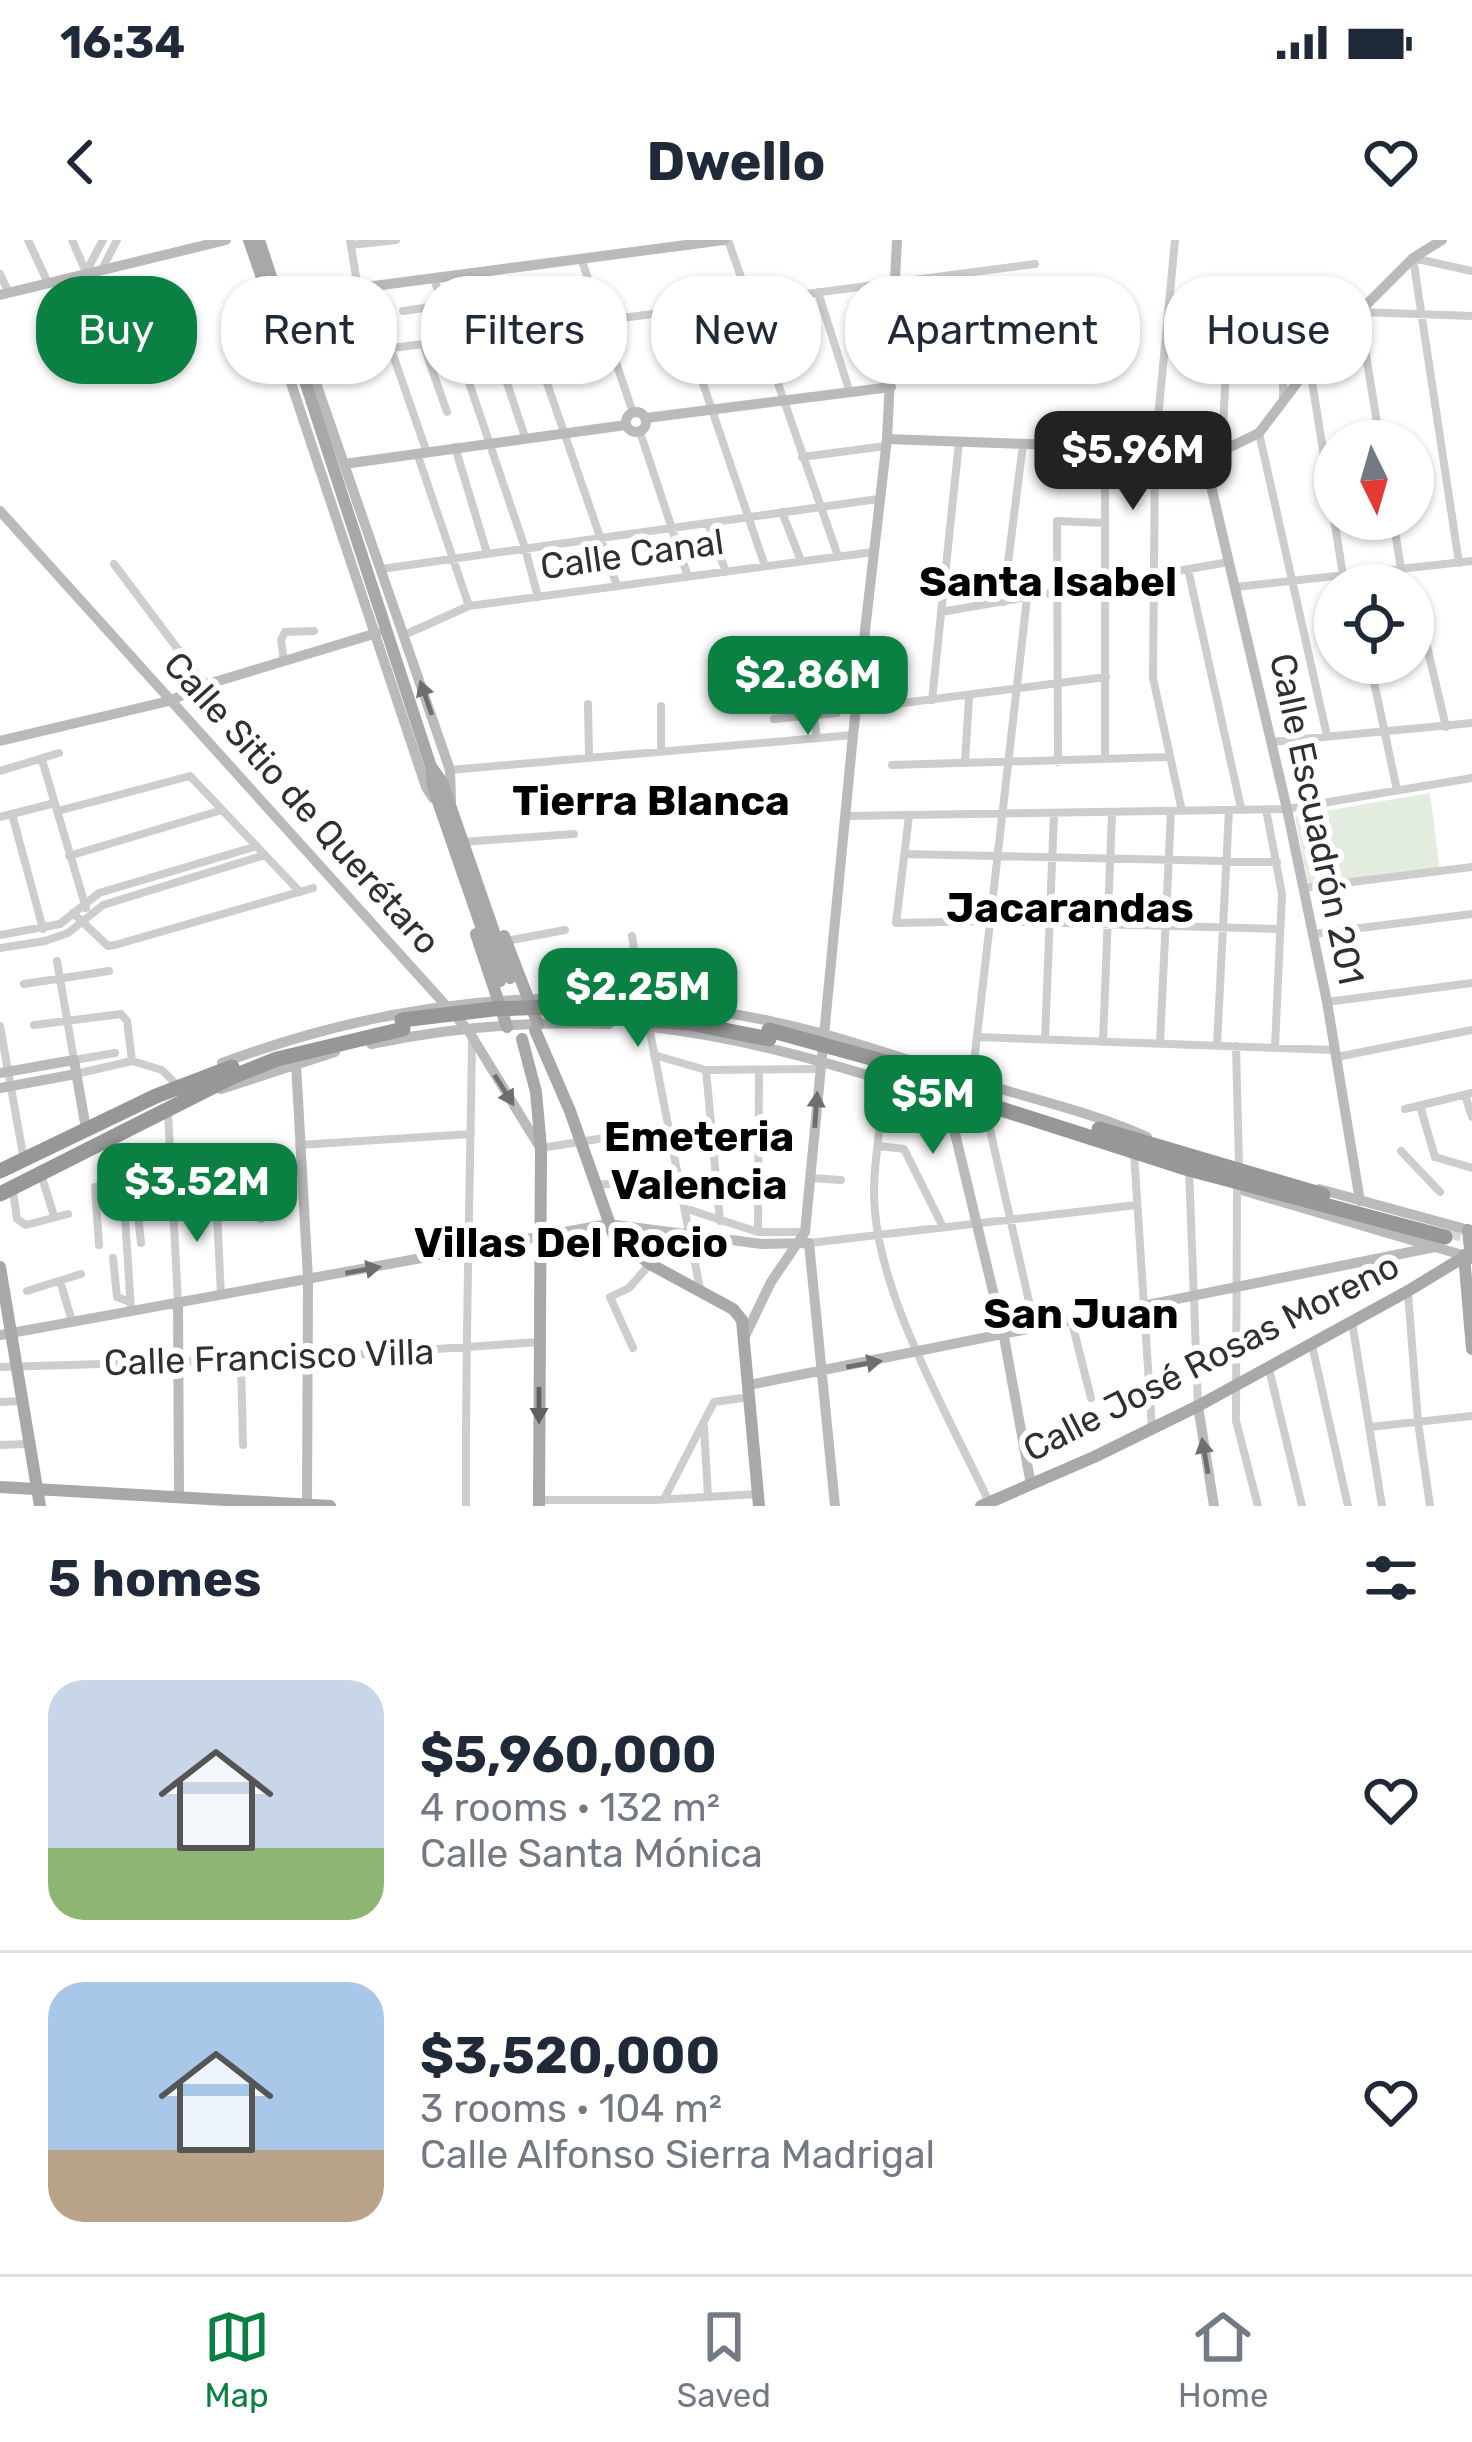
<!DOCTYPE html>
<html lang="en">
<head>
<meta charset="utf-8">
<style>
  :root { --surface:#fff; --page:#f2f2f3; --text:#1f2937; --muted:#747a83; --line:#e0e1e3; --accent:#0b8043 }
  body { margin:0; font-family:Rubik,sans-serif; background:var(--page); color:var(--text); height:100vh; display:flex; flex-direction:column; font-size:45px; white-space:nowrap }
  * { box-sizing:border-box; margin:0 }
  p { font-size:39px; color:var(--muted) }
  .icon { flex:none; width:66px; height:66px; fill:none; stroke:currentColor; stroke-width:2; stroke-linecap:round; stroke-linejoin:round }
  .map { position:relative; height:1266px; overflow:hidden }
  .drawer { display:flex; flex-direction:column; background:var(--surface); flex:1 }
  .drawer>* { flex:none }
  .hud { position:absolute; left:36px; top:36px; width:1401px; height:108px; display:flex; gap:24px }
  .needle { width:78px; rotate:175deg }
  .buttons { position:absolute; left:1314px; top:180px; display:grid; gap:24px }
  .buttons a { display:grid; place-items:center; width:120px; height:120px; border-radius:50%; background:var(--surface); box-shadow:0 3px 9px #0004; font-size:60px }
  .price { position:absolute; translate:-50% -102px; padding:0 27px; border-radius:24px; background:var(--accent); color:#fff; font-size:39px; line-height:78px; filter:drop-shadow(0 3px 6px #0008) }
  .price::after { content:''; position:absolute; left:50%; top:72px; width:36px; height:27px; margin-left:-18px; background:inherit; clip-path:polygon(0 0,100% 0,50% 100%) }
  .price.selected { background:#222; color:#fff }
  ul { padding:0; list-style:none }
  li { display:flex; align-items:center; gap:36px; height:300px; padding:0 48px }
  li+li { border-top:3px solid var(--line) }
  li span { display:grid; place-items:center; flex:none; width:336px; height:240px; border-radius:36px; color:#555 }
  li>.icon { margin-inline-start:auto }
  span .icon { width:144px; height:144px; fill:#fffc; stroke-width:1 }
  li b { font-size:51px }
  h2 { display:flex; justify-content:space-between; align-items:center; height:144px; padding:0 48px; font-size:51px }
  .pill { padding:0 42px; border-radius:48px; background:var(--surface); box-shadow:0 3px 9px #0004; font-size:42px; line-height:108px }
  .pill.selected { background:var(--accent); color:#fff }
  .status { display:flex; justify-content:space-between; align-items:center; height:84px; padding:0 60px; background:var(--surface); direction:ltr }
  .status svg { height:33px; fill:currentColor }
  header { display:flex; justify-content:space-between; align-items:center; height:156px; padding:0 48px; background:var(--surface); font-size:54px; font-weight:700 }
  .menu { display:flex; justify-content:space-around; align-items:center; height:168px; border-top:3px solid var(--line); background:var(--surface); font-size:33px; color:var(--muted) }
  .menu a { display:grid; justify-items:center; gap:6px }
  .menu .selected { color:var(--accent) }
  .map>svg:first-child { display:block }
  .green { fill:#e2ecdf }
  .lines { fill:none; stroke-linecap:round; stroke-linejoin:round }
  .highway-tunnel { stroke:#d6d6d6; stroke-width:15; stroke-dasharray:15 8; stroke-linecap:butt }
  .street { stroke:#cdcdcd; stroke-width:8 }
  .secondary { stroke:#bababa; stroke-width:10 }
  .primary { stroke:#a8a8a8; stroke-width:12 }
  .highway { stroke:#979797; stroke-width:15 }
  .highway-bridge { stroke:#979797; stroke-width:15 }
  .oneway { fill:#6e6e6e }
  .oneway2 { fill:#606060 }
  .labels { text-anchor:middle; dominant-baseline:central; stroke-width:12; stroke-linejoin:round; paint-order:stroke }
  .street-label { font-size:36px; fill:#303030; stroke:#fff }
  .quarter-label { font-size:42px; font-weight:bold; fill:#000; stroke:#fff }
</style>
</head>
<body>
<div class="status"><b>16:34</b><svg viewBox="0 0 49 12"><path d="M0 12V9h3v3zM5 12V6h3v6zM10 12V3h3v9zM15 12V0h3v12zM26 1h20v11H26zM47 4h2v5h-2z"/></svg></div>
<header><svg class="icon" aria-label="back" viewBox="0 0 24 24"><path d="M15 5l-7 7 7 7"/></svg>Dwello<svg class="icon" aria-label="heart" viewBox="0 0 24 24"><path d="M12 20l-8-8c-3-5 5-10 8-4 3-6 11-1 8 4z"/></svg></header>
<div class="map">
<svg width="1472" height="1266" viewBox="0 0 1472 1266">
  <rect width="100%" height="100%" fill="#fff"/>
  <path class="green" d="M1430,553L1440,631L1308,644L1295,576Z"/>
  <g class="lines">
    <path class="highway-tunnel" d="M1447,990L1472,997"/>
    <path class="street" d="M28,0L48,43
      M72,0L86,32
      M350,0L358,49
      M728,0L838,316
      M1175,0L1155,210L1153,438L1182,571
      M351,5L396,0
      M581,18L633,173
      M102,29L117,0
      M86,32L103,0
      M0,34L9,53
      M434,39L525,308L538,357
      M818,52L850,153
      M678,70L765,326
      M403,71L590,44
      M529,91L617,346
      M491,95L525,197
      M423,104L447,172
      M391,109L426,210
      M308,119L1035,24
      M1310,129L1343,335
      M1283,159L1284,77
      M640,192L688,337
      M1259,193L1327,496
      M1380,201L1359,72L1472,76
      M455,207L487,313
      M1222,211L1228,84
      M417,213L469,366
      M802,217L886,206
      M782,272L801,321
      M1393,279L1401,329
      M708,283L726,332
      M1459,323L1413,18L1472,31
      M114,324L198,436L208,444
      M381,329L878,259
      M1188,329L1241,568
      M1236,347L1472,321
      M1413,347L1446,487
      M1003,362L1023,204
      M941,372L1229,322
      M404,395L469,366L873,312
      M284,421L281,400L285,392L314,391
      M1370,423L1397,550
      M790,453L794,477
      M932,460L959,202
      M588,464L589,515
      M856,469L1106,437
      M774,479L837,473
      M817,498L810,449L833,447
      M1271,502L1472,483
      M661,511V466
      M1105,519V208
      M42,520L86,668
      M965,522L969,458
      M1058,522L1057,281L1104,283
      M892,525L1169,517
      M450,530L853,495
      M0,531L59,513
      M1266,569L1282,654L1275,807
      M58,571L190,536L300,652
      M12,574L43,689
      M846,576L1287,569L1472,538
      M909,576L896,683L991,681L1280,689
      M0,577L55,563
      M462,602L574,594
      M904,614L1277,622
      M69,616L222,570
      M1304,648L1472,627
      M73,673L108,706L115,705L313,648
      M1313,694L1472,674
      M0,695L60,684L99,653L257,606
      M632,696L642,760
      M506,701L565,690
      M0,708L45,701L68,693L103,665L265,615
      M57,721L74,820L115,813
      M24,744L109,731
      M1327,762L1472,743
      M34,785L121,774L127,781L132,821L76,834
      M0,786L24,920
      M649,787L700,1049
      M978,797L1334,810
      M1045,799L1054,573
      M1103,802L1112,573
      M1160,803L1171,571
      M1217,805L1229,570
      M1236,806L1239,925
      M654,815L706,830L819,829
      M1337,817L1472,790
      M132,821L162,830L178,846
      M706,830L720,981
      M972,840L1027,358
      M886,841C882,877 874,915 874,952C874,1050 948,1174 989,1262
      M1465,855L1472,877
      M1420,866L1435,917
      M1405,869L1472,853
      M168,872L178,1062
      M986,872L1035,1088
      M882,874L901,876
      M299,905L471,894
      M879,906L904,909L943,987
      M541,908L668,888
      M1401,911L1440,952
      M1134,913L1152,1189
      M1435,917L1472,928
      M1189,929L1198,1165
      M41,934L54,976
      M811,938L841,940
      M123,945L131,1070
      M595,945L677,939
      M1237,949L1236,1181L1258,1266
      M13,951L17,979L26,985L68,974
      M216,953L221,1055
      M172,956L260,952L261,979
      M124,961L137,965L141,1003
      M684,968L758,992H803
      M758,992L759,831
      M809,1003L1137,965
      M99,1005L95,947L171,942
      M113,1018L117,1057L130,1062
      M60,1041L72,1081
      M27,1051L81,1034
      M1408,1053L1418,1182L1430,1266
      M1352,1082L1382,1266
      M1072,1083L1091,1158
      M1312,1105L1348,1266
      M633,1108L610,1057L629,1048L650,1024
      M241,1121L243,1205
      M0,1127L305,1118L539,1102
      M1269,1129L1302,1266
      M0,1162L22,1161
      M704,1187L708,1257
      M1370,1187L1472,1176
      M0,1205L28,1204
      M664,1259L714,1162L749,1157
      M539,1260H654L758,1254
      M466,1266C465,1111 470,956 472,800"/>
    <path class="secondary" d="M0,55L226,0
      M275,59L724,0
      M289,87L299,94L450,530L451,562
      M280,91L277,101L426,547L433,558
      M626 182a10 10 0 1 1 20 0a10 10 0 1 1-20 0Z
      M646,178L891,147
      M887,199L1222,211L1259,193L1309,127L1359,72L1413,18L1442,0
      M1203,212L1287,569L1327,762L1360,961
      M344,224L626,185
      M0,271L468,790L539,906
      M0,501L169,461L208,444L377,393
      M651,787C767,800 877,838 987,872
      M371,804C447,788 530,781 609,784
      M222,823C424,748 616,739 824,794C871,807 918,823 964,838C1024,857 1089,871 1147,897
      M296,823L308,1039L307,1266
      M0,833L74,820L86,889
      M0,848L76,834
      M221,849L335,812
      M947,860L1004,1097L1031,1245
      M1319,949L1472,991
      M1245,951L1469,1017
      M178,1062L179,1255
      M0,1095L608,984L762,1004L809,1003L835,1266
      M745,1096L771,1042L805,992L853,495L887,199L897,0
      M749,1145L1435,1007
      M1198,1166L1214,1266"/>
    <path class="primary" d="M249,0L291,122L299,130
      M259,0L431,527L433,547L500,741
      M432,528L442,542L510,738
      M476,694L507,787
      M504,696L538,784
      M535,790L570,871L614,996L650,1024L733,1069L742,1080L759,1266
      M522,799L536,852L541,908L539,1266
      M1468,990L1471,1018
      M1464,1015L1472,1109
      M0,1027L40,1266
      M0,1247L330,1266
      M981,1266L1094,1217L1198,1166L1408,1051L1472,1012"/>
    <path class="highway" d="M573,775L689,783L769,799
      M876,829L1189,929L1445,997
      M1099,889L1323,955
      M0,931L156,856L232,827
      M0,954L232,837L277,819L403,789"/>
    <path class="highway-bridge" d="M402,780L493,769L573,766
      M769,790L882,821"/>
  </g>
  <defs><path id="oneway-solid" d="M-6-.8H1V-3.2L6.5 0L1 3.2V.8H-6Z" transform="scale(3)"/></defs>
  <g class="oneway">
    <use href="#oneway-solid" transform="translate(426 458) rotate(-109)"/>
    <use href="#oneway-solid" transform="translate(504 850) rotate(58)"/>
    <use href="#oneway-solid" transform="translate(816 870) rotate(-86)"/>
    <use href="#oneway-solid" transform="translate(363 1030) rotate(-10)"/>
    <use href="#oneway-solid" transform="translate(864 1124) rotate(-10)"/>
    <use href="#oneway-solid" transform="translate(1205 1216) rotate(-100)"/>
  </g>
  <use class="oneway2" href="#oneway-solid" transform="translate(539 1165) rotate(90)"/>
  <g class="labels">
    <g class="street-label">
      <text transform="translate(632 314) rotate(-8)">Calle Canal</text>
      <text transform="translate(302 563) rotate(48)">Calle Sitio de Querétaro</text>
      <text transform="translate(1317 579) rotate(78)">Calle Escuadrón 201</text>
      <text transform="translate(269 1117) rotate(-2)">Calle Francisco Villa</text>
      <text transform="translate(1211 1117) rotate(-27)">Calle José Rosas Moreno</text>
    </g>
    <g class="quarter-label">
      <text x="1048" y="342">Santa Isabel</text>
      <text x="651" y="561">Tierra Blanca</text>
      <text x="1070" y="668">Jacarandas</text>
      <text x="699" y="897">Emeteria<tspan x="699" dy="48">Valencia</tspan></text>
      <text x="571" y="1003">Villas Del Rocio</text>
      <text x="1081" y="1074">San Juan</text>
    </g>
  </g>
</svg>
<div class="buttons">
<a><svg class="needle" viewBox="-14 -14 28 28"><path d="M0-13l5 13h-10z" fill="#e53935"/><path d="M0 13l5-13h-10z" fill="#747a83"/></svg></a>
<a><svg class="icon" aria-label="locate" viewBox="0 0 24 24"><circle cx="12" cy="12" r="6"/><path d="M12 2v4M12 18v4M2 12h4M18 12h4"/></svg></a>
</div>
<b class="price selected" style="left:1133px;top:273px">$5.96M</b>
<b class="price" style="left:808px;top:498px">$2.86M</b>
<b class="price" style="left:638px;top:810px">$2.25M</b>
<b class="price" style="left:933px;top:917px">$5M</b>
<b class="price" style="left:197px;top:1005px">$3.52M</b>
<div class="hud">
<a class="pill selected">Buy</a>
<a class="pill">Rent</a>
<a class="pill">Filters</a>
<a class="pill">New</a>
<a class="pill">Apartment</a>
<a class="pill">House</a>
</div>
</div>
<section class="drawer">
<h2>5 homes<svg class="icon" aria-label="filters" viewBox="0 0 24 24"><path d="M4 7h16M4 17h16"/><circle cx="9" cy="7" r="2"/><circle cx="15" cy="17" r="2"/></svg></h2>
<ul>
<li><span style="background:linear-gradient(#c9d6e8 70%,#8fb573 0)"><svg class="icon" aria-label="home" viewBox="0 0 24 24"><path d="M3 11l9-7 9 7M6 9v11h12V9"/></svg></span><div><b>$5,960,000</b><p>4 rooms · 132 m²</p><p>Calle Santa Mónica</p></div><svg class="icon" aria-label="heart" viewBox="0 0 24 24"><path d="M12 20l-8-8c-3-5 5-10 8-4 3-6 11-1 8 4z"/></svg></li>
<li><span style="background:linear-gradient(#a9c7e8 70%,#b9a48a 0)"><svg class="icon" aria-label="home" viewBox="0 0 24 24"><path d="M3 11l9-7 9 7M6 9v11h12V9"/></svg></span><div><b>$3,520,000</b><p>3 rooms · 104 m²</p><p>Calle Alfonso Sierra Madrigal</p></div><svg class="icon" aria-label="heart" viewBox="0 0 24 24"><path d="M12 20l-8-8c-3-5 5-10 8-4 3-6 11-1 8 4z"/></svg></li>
</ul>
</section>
<nav class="menu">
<a class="selected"><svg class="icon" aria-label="map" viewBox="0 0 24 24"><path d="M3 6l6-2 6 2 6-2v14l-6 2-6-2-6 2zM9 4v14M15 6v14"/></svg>Map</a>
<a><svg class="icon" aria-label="saved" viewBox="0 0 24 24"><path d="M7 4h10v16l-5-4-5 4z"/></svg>Saved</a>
<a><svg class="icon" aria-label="home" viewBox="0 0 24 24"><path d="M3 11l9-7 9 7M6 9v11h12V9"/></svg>Home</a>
</nav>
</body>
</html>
